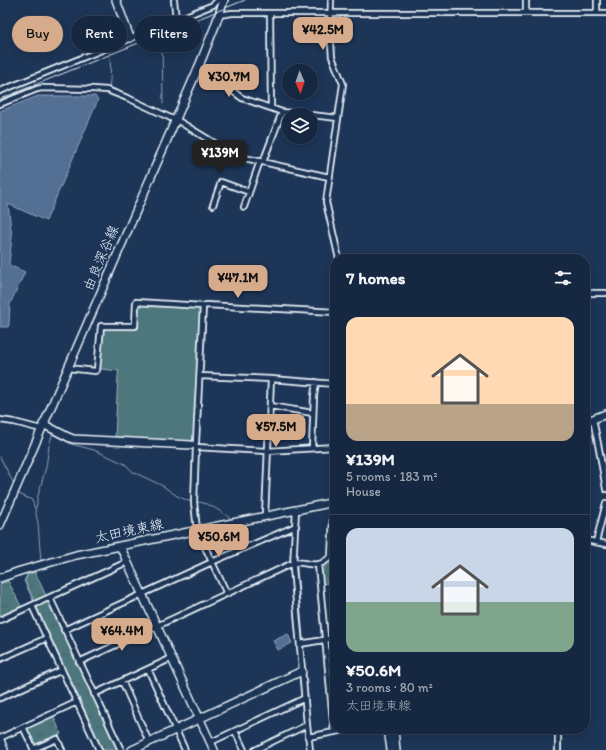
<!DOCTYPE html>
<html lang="en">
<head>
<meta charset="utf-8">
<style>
  :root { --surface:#162841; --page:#23344c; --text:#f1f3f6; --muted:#9ea6b1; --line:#35445a; --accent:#d6ab8b }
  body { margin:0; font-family:Itim,"Klee One",sans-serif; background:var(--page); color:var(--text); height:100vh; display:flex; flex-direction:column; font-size:15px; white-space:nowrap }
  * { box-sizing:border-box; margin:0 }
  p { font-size:13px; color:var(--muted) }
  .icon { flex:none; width:22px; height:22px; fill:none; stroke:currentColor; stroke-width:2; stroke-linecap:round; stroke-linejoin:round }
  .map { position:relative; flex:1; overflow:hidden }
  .side { position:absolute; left:330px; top:254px; width:260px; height:480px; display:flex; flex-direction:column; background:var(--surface); border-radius:16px; box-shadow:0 2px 10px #0003,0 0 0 1px var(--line) }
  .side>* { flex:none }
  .hud { position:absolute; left:12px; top:16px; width:258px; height:36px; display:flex; gap:8px }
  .needle { width:26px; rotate:178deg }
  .tools { position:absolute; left:282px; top:64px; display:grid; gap:8px }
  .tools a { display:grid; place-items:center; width:36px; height:36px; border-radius:50%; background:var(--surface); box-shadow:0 2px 10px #0003,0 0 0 1px var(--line); font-size:20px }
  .price { position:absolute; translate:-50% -34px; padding:0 9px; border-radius:8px; background:var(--accent); color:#111; font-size:13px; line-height:26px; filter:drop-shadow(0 1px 2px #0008) }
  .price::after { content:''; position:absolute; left:50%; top:24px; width:12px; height:9px; margin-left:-6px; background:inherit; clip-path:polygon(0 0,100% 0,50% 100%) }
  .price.selected { background:#222; color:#fff }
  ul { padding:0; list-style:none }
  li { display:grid; align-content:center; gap:8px; height:212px; padding:0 16px }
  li+li { border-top:1px solid var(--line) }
  li span { display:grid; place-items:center; height:124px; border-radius:12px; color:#555 }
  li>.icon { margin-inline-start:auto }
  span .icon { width:72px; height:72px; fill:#fffc; stroke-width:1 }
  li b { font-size:17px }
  h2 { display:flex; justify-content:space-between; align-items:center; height:48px; padding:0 16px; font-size:17px }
  .pill { padding:0 14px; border-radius:18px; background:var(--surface); box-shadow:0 2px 10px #0003,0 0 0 1px var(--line); font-size:14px; line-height:36px }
  .pill.selected { background:var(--accent); color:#111 }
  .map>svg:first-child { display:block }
  .green { fill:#4e777b; stroke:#9bb4ba }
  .park { fill:url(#park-tufts); stroke:#9bb4ba }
  .water { fill:#527094; stroke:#8ea4bc }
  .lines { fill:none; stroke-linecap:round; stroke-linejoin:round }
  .stream { stroke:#8ea4bc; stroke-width:1 }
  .street-casing { stroke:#e8f1f8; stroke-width:8 }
  .secondary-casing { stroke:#e8f1f8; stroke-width:10 }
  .street { stroke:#1d3557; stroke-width:4.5 }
  .secondary { stroke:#1d3557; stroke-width:7 }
  .rail { stroke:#e8f1f8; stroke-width:1 }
  .labels { text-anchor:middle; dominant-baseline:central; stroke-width:3.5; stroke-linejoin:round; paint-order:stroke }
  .street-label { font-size:14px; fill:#e8f1f8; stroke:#1d3557 }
</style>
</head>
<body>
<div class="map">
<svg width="606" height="750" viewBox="0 0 606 750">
  <defs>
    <pattern id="park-tufts" width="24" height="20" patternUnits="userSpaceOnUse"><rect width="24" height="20" fill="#4e777b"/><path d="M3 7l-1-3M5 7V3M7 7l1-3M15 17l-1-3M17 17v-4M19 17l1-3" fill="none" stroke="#4a6062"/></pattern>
  </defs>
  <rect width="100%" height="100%" fill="#1d3557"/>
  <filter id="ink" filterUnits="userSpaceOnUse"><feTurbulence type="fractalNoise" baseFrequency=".025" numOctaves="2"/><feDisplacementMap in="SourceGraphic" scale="8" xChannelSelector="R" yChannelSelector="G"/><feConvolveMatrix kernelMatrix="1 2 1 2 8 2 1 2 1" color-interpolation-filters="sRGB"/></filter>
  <g filter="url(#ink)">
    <path class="green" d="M140,304L200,307L202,309L194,442L115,438L118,375L119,371L101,369L100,368L102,328L104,327L137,328L138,306Z"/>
    <path class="park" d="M335,559V581L323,584L321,568Z
      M35,572L117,750H102L25,581L28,574Z
      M8,581L22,608L0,619V584Z
      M53,715L61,734L37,745L34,744L27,730L28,727Z"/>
    <path class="water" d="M38,96H95L98,100L46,221L8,204L12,237L9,264L11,266L25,272L10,304L9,324L8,327H0V111Z
      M288,634L292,643L278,650L273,641Z"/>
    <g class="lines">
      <path class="stream" d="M162,36L163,104
        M106,43L120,38L123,33L117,17
        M109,87C111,80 111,58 109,51
        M110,87L130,97
        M135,99L173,116
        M46,429L45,430L71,444L94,450L125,464L133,472L163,486L177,496L191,502
        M0,457L14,484
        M18,492L19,494L32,500L35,509L38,523L41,562
        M198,502C210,503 221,512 231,519
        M36,508L37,504V499L46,467L49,446L52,435
        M291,514L293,515L292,524
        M237,525L247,524
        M290,560L292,532
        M297,567L303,638L307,640L323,637
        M34,602L24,581L28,573L42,569
        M35,605L64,668
        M328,637L335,636
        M66,671L73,684L103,750"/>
      <defs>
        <path id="street" d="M174,0L176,20
          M331,0L330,31L332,57L343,84L326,202L339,259
          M526,0V12
          M597,0V13
          M270,13L271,108
          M219,15L232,13H606
          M199,66L242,98L282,112L309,115
          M0,91L213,5L218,0
          M0,104L37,89L42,88L93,89L107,90L130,99L175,120
          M311,115L338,118
          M175,119L234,155L240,157L329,177
          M263,162L282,112
          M213,205L221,182L249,192
          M244,207L260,161
          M585,293H606
          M203,306L206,305L335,312
          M68,368L95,371L97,370L101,326H135L136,302L203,306L196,442L195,444L191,445
          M200,376L271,379L335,384
          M270,406L313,413
          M593,419L599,449L606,489
          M0,420L14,422L41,429
          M196,446V447L267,451L335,447
          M196,447L194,502L197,530L227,594
          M312,448L314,396L316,382
          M296,509L293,568L307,725L310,750
          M265,516L271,379
          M585,540L606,544
          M596,542L606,503
          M331,556L335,477
          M318,564L334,732
          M50,598L121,750
          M32,606L99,750
          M0,620L127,562
          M64,630L212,562L296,526
          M300,644L335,638
          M0,659L47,638
          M79,662L293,563C302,561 310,566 319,564C324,563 330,557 335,554
          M148,669L185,750
          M122,681L149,742
          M94,694L172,658
          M0,698L62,670
          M23,727L34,750
          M235,731L244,750
          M308,737L350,729
          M0,738L77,702
          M211,742L305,698
          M33,749L57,739L62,750
          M255,750L307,725
          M558,750V729"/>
        <path id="secondary" d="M116,0L130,38
          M43,424L68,437L73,439L191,445
          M585,424L593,419L606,414
          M0,525L199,66L215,26L224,0
          M120,546L214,750
          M0,578L20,571L76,555L335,502
          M388,729L391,750
          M394,729L396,750
          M0,740L4,750
          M132,750L302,671"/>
      </defs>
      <use href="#street" class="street-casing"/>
      <use href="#secondary" class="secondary-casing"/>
      <use href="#street" class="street"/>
      <use href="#secondary" class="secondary"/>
      <path class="rail" d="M0,99L245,0"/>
    </g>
  </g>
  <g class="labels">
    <g class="street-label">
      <text transform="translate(101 258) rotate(-67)">由良深谷線</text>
      <text transform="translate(129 531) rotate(-12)">太田境東線</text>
    </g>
  </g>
</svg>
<div class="tools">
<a><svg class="needle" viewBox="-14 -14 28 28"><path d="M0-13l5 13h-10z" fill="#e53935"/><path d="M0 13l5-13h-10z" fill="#9ea6b1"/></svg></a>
<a><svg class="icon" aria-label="layers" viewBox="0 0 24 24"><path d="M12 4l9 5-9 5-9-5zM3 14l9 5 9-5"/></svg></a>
</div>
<b class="price" style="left:323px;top:51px">¥42.5M</b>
<b class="price" style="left:229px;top:98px">¥30.7M</b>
<b class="price selected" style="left:220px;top:174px">¥139M</b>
<b class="price" style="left:238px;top:299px">¥47.1M</b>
<b class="price" style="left:276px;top:448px">¥57.5M</b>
<b class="price" style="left:219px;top:558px">¥50.6M</b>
<b class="price" style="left:122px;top:652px">¥64.4M</b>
<div class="hud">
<a class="pill selected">Buy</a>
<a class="pill">Rent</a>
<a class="pill">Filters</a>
</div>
<section class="side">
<h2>7 homes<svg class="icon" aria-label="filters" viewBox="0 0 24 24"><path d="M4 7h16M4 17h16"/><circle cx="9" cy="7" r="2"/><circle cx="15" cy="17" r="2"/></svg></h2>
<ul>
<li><span style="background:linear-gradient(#ffd9b3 70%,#b9a48a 0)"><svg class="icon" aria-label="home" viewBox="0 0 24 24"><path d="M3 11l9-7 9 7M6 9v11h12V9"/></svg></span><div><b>¥139M</b><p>5 rooms · 183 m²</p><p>House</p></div></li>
<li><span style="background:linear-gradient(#c9d6e8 60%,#7fa58c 0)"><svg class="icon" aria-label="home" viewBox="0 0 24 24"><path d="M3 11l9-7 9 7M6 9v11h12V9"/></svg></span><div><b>¥50.6M</b><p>3 rooms · 80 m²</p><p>太田境東線</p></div></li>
</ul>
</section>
</div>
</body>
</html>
